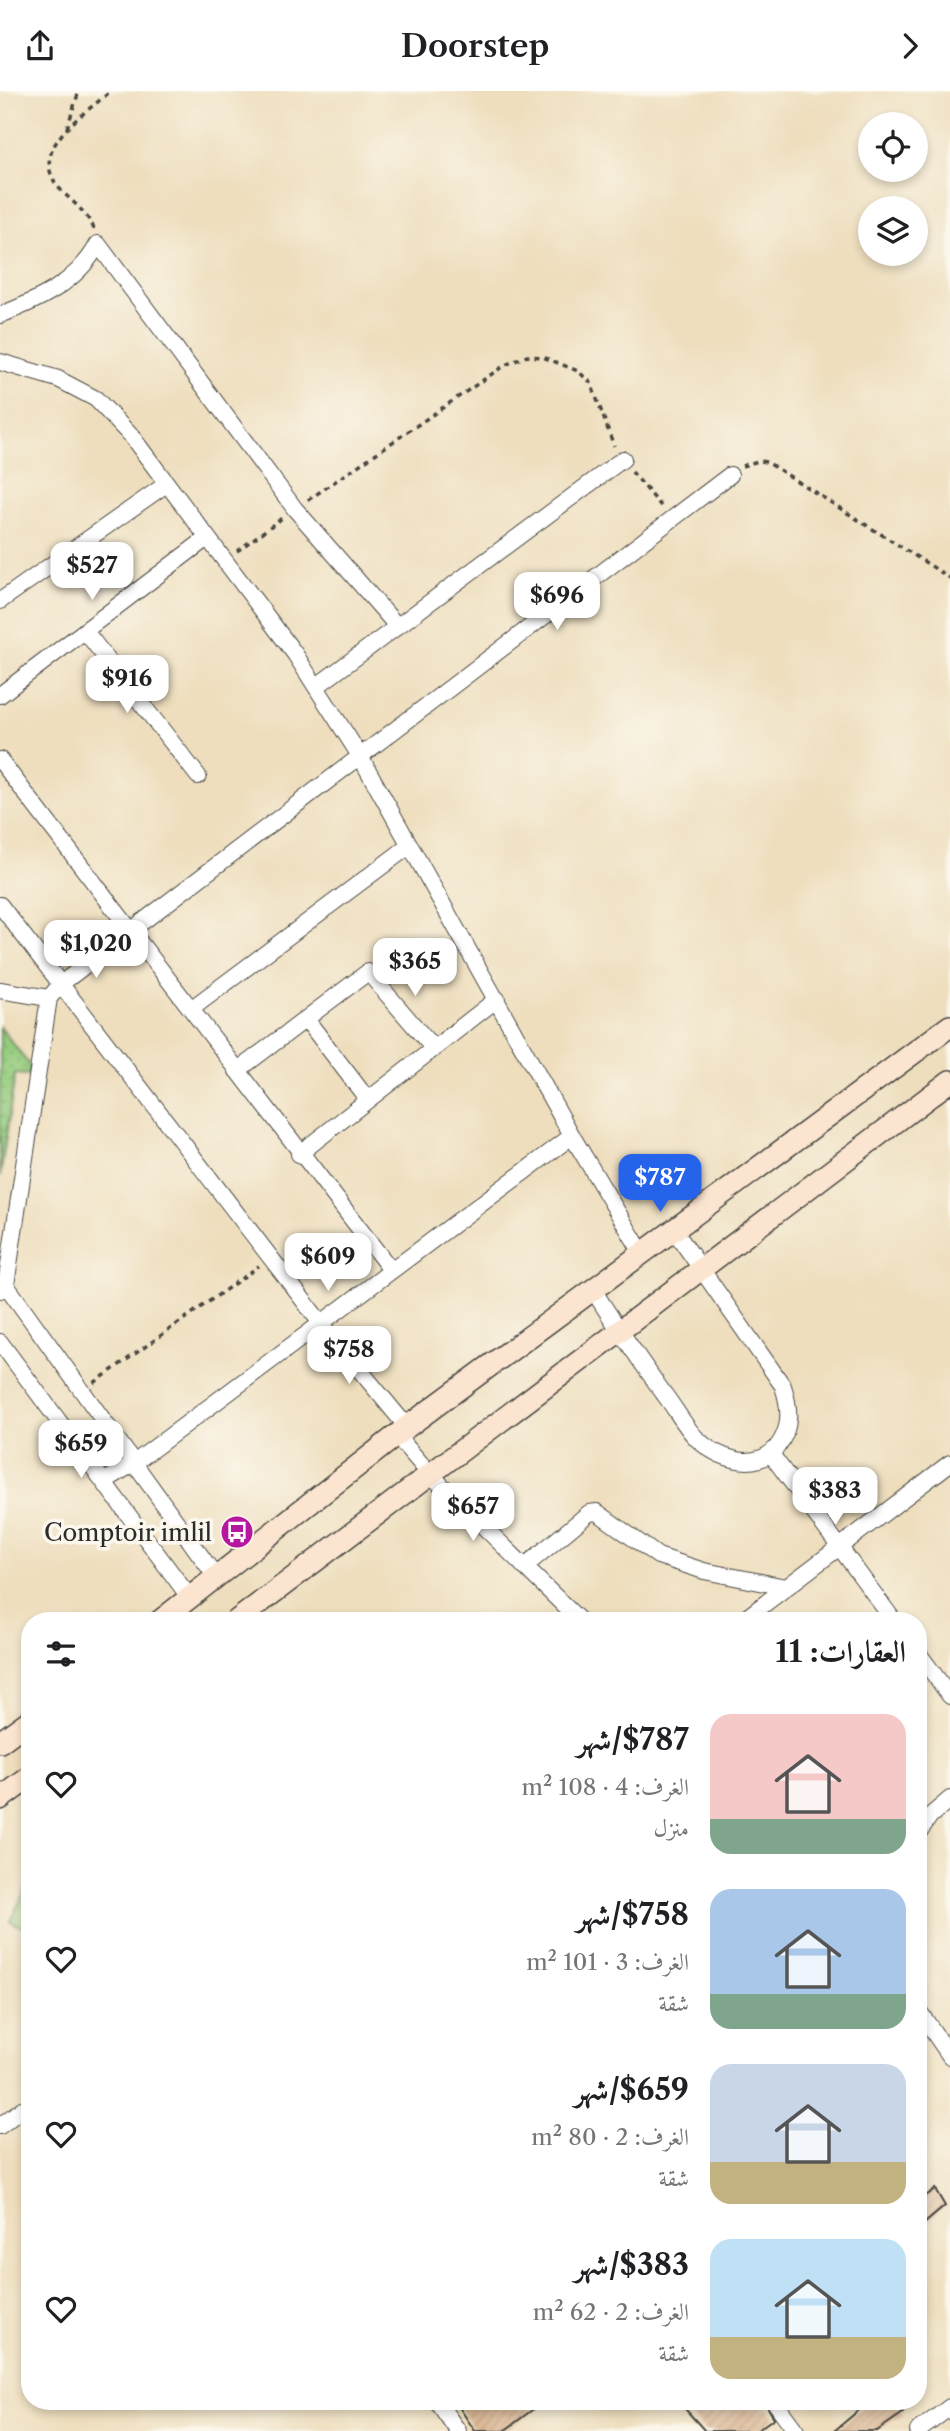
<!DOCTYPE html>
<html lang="ar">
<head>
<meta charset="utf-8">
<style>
  :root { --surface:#fff; --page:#f2f2f2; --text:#202124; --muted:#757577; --accent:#2563eb }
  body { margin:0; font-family:"Libre Caslon Text",Amiri,serif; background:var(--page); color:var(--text); direction:rtl; height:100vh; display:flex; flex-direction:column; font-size:26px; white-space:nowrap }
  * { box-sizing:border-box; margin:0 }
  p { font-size:23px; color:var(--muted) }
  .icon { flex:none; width:38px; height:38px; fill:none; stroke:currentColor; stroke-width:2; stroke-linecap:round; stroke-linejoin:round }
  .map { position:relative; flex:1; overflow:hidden; direction:ltr }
  .drawer { position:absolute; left:21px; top:1521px; width:906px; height:798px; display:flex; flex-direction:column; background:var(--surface); border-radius:28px; box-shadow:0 4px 10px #0003; direction:rtl }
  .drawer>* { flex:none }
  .controls { position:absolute; left:858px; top:21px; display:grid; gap:14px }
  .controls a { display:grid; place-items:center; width:70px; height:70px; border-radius:50%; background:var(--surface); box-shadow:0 4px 10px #0003; font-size:35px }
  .price { position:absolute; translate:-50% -60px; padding:0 16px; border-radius:14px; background:#fff; color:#222; font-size:23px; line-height:46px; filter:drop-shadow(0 2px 4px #0008) }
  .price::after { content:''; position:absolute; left:50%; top:42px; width:21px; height:16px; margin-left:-10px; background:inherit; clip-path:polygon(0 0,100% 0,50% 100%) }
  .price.selected { background:var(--accent); color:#fff }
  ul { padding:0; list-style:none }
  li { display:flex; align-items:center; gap:21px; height:175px; padding:0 21px }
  li span { display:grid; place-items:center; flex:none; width:196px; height:140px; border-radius:21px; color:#555 }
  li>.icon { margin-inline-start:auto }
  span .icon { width:84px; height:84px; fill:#fffc; stroke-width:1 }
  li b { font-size:30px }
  h2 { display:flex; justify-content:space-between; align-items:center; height:84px; padding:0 21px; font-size:30px }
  header { display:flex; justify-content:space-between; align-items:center; height:91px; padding:0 21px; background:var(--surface); font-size:32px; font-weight:600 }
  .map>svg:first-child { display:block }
  .grass { fill:url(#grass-dots); stroke:#607c55; stroke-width:2 }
  .garden { fill:#95cc7f; stroke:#607c55; stroke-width:2 }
  .building { fill:url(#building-hatch) }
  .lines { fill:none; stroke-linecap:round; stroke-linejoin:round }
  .street-casing { stroke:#484641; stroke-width:18 }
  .secondary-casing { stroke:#484641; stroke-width:24 }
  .path { stroke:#484641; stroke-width:3.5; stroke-dasharray:5 5; stroke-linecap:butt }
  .street { stroke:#fff; stroke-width:16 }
  .secondary { stroke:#fce5d0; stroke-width:21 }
  .labels { text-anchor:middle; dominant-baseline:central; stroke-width:7; stroke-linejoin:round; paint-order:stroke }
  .poi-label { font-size:24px; fill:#2b2b2b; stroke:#fbf7ec; text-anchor:end }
</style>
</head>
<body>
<header><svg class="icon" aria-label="forward" viewBox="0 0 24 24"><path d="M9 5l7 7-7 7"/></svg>Doorstep<svg class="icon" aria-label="share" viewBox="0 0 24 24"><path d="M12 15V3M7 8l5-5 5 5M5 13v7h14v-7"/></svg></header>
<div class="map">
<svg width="950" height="2340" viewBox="0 0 950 2340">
  <defs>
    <pattern id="grass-dots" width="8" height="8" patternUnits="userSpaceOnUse" patternTransform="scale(1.75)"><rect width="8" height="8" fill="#95cc7f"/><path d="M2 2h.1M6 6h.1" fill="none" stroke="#81af6e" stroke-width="1.8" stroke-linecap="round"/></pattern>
    <pattern id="building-hatch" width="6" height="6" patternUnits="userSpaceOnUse" patternTransform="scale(1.75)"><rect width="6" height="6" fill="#ddb997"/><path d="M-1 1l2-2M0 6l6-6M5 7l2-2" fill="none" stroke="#be9f82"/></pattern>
  </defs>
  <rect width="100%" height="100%" fill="#fbf7ec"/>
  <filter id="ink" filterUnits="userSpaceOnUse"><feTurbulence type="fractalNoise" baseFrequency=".0143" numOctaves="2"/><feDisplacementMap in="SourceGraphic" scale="14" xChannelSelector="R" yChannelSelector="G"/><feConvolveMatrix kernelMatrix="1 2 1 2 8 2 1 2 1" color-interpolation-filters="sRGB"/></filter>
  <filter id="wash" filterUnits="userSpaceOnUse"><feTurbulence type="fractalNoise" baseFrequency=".00686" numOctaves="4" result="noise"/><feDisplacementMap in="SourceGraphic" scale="28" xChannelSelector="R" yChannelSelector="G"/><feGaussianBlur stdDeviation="1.57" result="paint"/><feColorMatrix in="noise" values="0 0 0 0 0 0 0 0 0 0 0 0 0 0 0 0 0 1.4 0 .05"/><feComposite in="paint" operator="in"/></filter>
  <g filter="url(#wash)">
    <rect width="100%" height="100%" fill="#eedebd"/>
    <path class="grass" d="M0,936L30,975L29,984L15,983L0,1086Z"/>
    <path class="garden" d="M30,1790V1840L10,1830Z"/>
    <g id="blocks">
      <path class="building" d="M935,2098L945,2115L919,2137V2109Z
        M455,2310H544L504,2340H475Z
        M678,2310H764L774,2327L756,2340H705Z
        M870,2310H890L903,2322L877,2340H834Z"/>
    </g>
  </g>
  <g filter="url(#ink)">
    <use href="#blocks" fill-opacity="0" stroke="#484641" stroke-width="2"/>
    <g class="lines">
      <defs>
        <path id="street" d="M0,224C39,209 78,191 98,153L295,418L397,535
          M0,271L58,288L96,308L132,346L295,563L360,665L572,1045L642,1162
          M0,510L165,394
          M85,540L198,685
          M317,595L623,368
          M0,604L207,447
          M0,669L391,1179
          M0,814L320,1231L407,1336
          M0,899L49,907
          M191,918L409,755
          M306,928L368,1009
          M237,980L368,881L434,958
          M299,1063L497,908
          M6,1194L216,1486
          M0,1199L6,1194L49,907L62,892L730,384
          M594,1200C616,1236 640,1269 664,1303C675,1317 684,1334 696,1347C717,1367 755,1382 777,1356C792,1337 790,1317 783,1295L674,1139
          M0,1251L190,1507
          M397,1345L429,1382L580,1530
          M771,1363L894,1530
          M105,1390L134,1372L572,1045
          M524,1476L589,1422L597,1421L658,1465L704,1480L786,1496
          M742,1530L950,1372
          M919,1563L950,1605
          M919,1741L930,1725L950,1708
          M919,1920L950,1965
          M0,2035L22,2018L30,2016
          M437,2310L458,2340
          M774,2310L796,2340
          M918,2340L950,2316"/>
        <path id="secondary" d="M160,1530L407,1336L950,935
          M236,1530L950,990
          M0,1651L30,1629
          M0,1708L30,1686"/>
      </defs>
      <use href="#street" class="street-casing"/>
      <use href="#secondary" class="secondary-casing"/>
      <path class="path" d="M67,37L79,0
        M94,138C86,120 72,111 59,97C26,57 85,23 111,0
        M742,375L758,370L767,371L950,487
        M632,381L661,415
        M308,409L505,274L527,265L543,266L578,280L591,292L614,355
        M237,460L282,427
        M94,1292L259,1175"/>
      <use href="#street" class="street"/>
      <use href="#secondary" class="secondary"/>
    </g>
  </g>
  <defs>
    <symbol id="bus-disc" viewBox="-11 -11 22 22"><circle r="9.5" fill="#b5179e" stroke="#fbf7ec"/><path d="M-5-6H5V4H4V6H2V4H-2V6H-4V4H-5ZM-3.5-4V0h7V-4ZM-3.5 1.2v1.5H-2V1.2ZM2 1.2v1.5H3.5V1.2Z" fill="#fff"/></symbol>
  </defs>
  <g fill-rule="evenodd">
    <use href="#bus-disc" x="218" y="1422" width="38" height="38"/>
  </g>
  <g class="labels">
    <g class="poi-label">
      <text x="212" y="1441">Comptoir imlil</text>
    </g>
  </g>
</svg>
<div class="controls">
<a><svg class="icon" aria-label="locate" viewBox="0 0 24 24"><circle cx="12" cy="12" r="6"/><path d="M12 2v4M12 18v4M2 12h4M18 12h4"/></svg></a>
<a><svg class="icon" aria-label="layers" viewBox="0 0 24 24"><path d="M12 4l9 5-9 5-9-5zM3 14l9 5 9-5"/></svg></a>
</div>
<b class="price" style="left:92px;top:511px">$527</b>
<b class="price" style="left:557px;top:541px">$696</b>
<b class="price" style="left:127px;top:624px">$916</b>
<b class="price" style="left:96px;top:889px">$1,020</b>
<b class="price" style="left:415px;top:907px">$365</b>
<b class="price selected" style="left:660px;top:1123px">$787</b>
<b class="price" style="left:328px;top:1202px">$609</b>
<b class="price" style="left:349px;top:1295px">$758</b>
<b class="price" style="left:81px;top:1389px">$659</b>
<b class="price" style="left:835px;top:1436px">$383</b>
<b class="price" style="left:473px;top:1452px">$657</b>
<section class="drawer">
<h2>العقارات: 11<svg class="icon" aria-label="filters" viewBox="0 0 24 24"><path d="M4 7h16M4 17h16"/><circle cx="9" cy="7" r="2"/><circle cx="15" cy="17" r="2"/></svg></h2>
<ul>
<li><span style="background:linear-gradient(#f6c9c9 75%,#7fa58c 0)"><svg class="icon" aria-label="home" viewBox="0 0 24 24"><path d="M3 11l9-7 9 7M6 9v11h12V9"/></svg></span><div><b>$787/شهر</b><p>الغرف: 4 · 108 m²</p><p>منزل</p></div><svg class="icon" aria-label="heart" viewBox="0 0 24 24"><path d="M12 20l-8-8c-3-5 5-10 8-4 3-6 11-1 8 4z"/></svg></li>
<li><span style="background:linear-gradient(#a9c7e8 75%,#7fa58c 0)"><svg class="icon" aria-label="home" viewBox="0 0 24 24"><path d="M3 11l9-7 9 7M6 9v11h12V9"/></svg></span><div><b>$758/شهر</b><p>الغرف: 3 · 101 m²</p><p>شقة</p></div><svg class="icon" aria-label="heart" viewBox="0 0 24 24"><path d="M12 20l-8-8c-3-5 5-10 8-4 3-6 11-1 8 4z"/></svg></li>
<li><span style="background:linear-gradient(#c9d6e8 70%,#c2b280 0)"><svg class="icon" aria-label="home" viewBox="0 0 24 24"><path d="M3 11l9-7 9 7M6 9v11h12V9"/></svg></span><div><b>$659/شهر</b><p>الغرف: 2 · 80 m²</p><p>شقة</p></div><svg class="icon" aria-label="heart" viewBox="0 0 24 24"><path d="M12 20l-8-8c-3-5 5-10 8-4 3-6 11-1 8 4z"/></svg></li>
<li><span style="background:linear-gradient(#bfe0f5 70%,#c2b280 0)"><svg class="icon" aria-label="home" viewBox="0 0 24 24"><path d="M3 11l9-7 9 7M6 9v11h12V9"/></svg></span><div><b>$383/شهر</b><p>الغرف: 2 · 62 m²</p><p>شقة</p></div><svg class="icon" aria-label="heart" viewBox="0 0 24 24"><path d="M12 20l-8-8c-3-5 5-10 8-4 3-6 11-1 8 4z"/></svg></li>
</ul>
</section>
</div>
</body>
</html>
